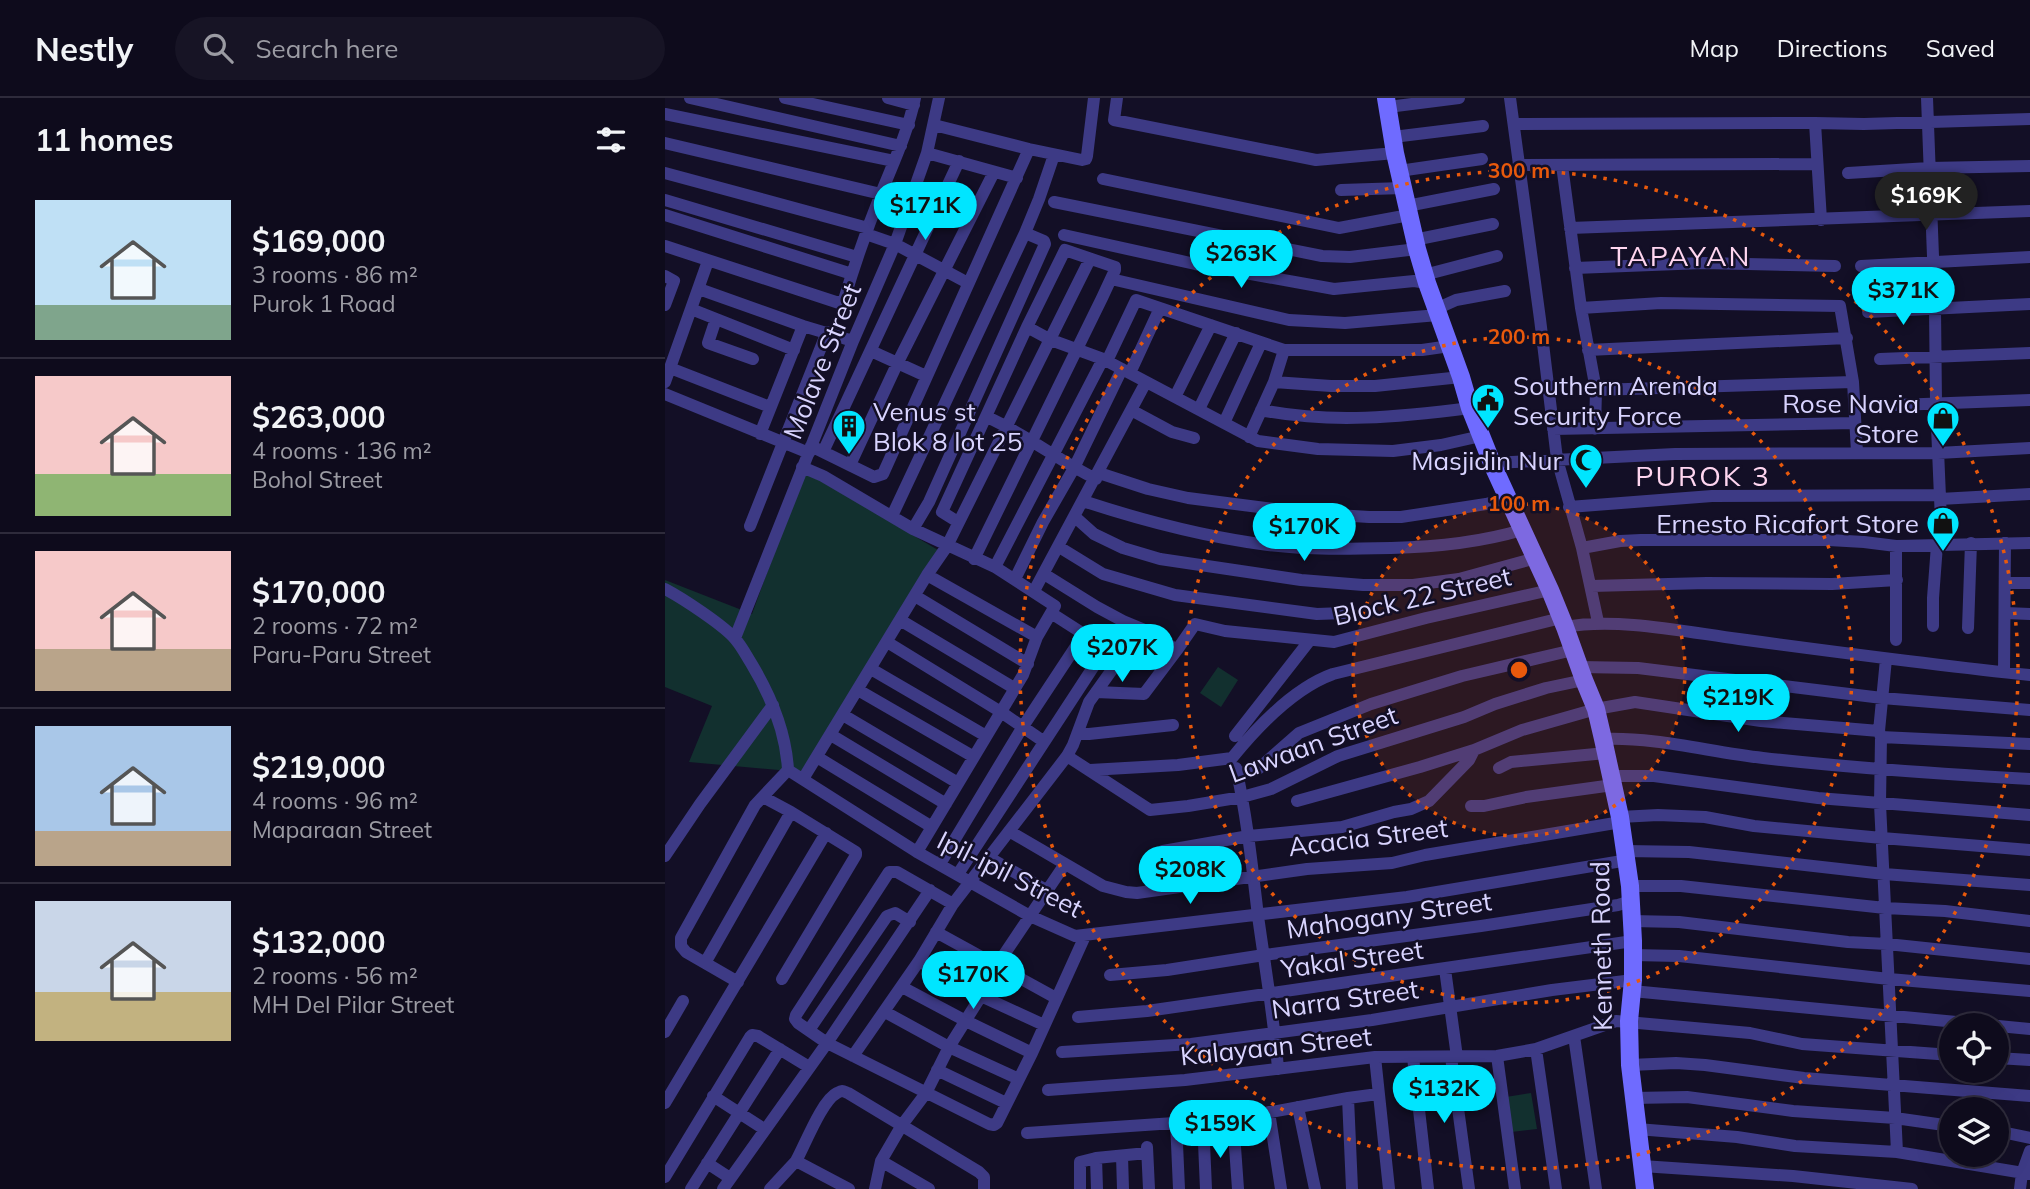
<!DOCTYPE html>
<html lang="en">
<head>
<meta charset="utf-8">
<style>
  :root { --surface:#0e0b1c; --page:#171425; --text:#f1f3f6; --muted:#9b9ba3; --line:#2e2b3b; --accent:#00e5ff }
  body { margin:0; font-family:Mulish,sans-serif; background:var(--page); color:var(--text); height:100vh; display:flex; flex-direction:column; font-size:26px; white-space:nowrap }
  * { box-sizing:border-box; margin:0 }
  p { font-size:23px; color:var(--muted) }
  .icon { flex:none; width:38px; height:38px; fill:none; stroke:currentColor; stroke-width:2; stroke-linecap:round; stroke-linejoin:round }
  .map { position:relative; flex:1; overflow:hidden }
  .details { display:flex; flex-direction:column; background:var(--surface); width:665px }
  .details>* { flex:none }
  .buttons { position:absolute; left:1274px; top:915px; display:grid; gap:14px }
  .buttons a { display:grid; place-items:center; width:70px; height:70px; border-radius:50%; background:var(--surface); box-shadow:0 7px 28px #0002,0 0 0 2px var(--line); font-size:35px }
  .price { position:absolute; translate:-50% -60px; padding:0 16px; border-radius:24px; background:var(--accent); color:#111; font-size:23px; line-height:46px; filter:drop-shadow(0 2px 4px #0008) }
  .price::after { content:''; position:absolute; left:50%; top:42px; width:21px; height:16px; margin-left:-10px; background:inherit; clip-path:polygon(0 0,100% 0,50% 100%) }
  .price.on { background:#222; color:#fff }
  ul { padding:0; list-style:none }
  li { display:flex; align-items:center; gap:21px; height:175px; padding:0 35px }
  li+li { border-top:2px solid var(--line) }
  li span { display:grid; place-items:center; flex:none; width:196px; height:140px; border-radius:0px; color:#555 }
  li>.icon { margin-inline-start:auto }
  span .icon { width:84px; height:84px; fill:#fffc; stroke-width:1 }
  li b { font-size:30px }
  h2 { display:flex; justify-content:space-between; align-items:center; height:84px; padding:0 35px; font-size:30px }
  header { display:flex; align-items:center; gap:42px; box-sizing:border-box; height:98px; padding:0 35px; background:var(--surface); border-bottom:2px solid var(--line) }
  header strong { font-size:33px }
  nav { display:flex; gap:38px; margin-inline-start:auto; font-size:24px }
  .search { width:490px; height:63px; background:var(--page); display:flex; align-items:center; gap:18px; box-sizing:border-box; padding:0 24px; border-radius:38px; color:var(--muted); font-size:26px }
  main { display:flex; flex:1; min-height:0 }
  .map>svg:first-child { display:block }
  .green { fill:#12302f }
  .lines { fill:none; stroke-linecap:round; stroke-linejoin:round }
  .street { stroke:#3d3a85; stroke-width:12 }
  .secondary { stroke:#6f6bff; stroke-width:18 }
  .ring { fill:none; stroke:#e8590c; stroke-width:3.5; stroke-dasharray:3.5 7 }
  .labels { text-anchor:middle; dominant-baseline:central; stroke-width:5; stroke-linejoin:round; paint-order:stroke }
  .street-label { font-size:26px; fill:#d9d4ff; stroke:#130f26 }
  .poi-label { font-size:26px; fill:#d9d4ff; stroke:#130f26; text-anchor:end }
  .neighbourhood-label { font-size:28px; letter-spacing:2px; fill:#ffd6f0; stroke:#130f26 }
  .centre { fill:#e8590c; stroke:#130f26; stroke-width:3.5 }
  .ring-label { font-size:21px; text-anchor:middle; font-weight:bold; fill:#e8590c; stroke:#130f26; stroke-width:5; stroke-linejoin:round; paint-order:stroke }
</style>
</head>
<body>
<header>
<strong>Nestly</strong>
<div class="search"><svg class="icon" aria-label="search" viewBox="0 0 24 24"><circle cx="10" cy="10" r="6"/><path d="M15 15l6 6"/></svg>Search here</div>
<nav><a>Map</a><a>Directions</a><a>Saved</a></nav>
</header>
<main>
<section class="details">
<h2>11 homes<svg class="icon" aria-label="filters" viewBox="0 0 24 24"><path d="M4 7h16M4 17h16"/><circle cx="9" cy="7" r="2"/><circle cx="15" cy="17" r="2"/></svg></h2>
<ul>
<li><span style="background:linear-gradient(#bfe0f5 75%,#7fa58c 0)"><svg class="icon" aria-label="home" viewBox="0 0 24 24"><path d="M3 11l9-7 9 7M6 9v11h12V9"/></svg></span><div><b>$169,000</b><p>3 rooms · 86 m²</p><p>Purok 1 Road</p></div></li>
<li><span style="background:linear-gradient(#f6c9c9 70%,#8fb573 0)"><svg class="icon" aria-label="home" viewBox="0 0 24 24"><path d="M3 11l9-7 9 7M6 9v11h12V9"/></svg></span><div><b>$263,000</b><p>4 rooms · 136 m²</p><p>Bohol Street</p></div></li>
<li><span style="background:linear-gradient(#f6c9c9 70%,#b9a48a 0)"><svg class="icon" aria-label="home" viewBox="0 0 24 24"><path d="M3 11l9-7 9 7M6 9v11h12V9"/></svg></span><div><b>$170,000</b><p>2 rooms · 72 m²</p><p>Paru-Paru Street</p></div></li>
<li><span style="background:linear-gradient(#a9c7e8 75%,#b9a48a 0)"><svg class="icon" aria-label="home" viewBox="0 0 24 24"><path d="M3 11l9-7 9 7M6 9v11h12V9"/></svg></span><div><b>$219,000</b><p>4 rooms · 96 m²</p><p>Maparaan Street</p></div></li>
<li><span style="background:linear-gradient(#c9d6e8 65%,#c2b280 0)"><svg class="icon" aria-label="home" viewBox="0 0 24 24"><path d="M3 11l9-7 9 7M6 9v11h12V9"/></svg></span><div><b>$132,000</b><p>2 rooms · 56 m²</p><p>MH Del Pilar Street</p></div></li>
</ul>
</section>
<div class="map">
<svg width="1365" height="1091" viewBox="0 0 1365 1091">
  <rect width="100%" height="100%" fill="#130f26"/>
  <path class="green" d="M139,373L273,452L136,674L24,664L47,608L0,589V482L87,516Z
    M553,569L573,582L556,609L535,595Z
    M866,995L872,1031L846,1034L841,999Z"/>
  <g class="lines">
    <path class="street" d="M25,0L236,48
      M120,0L244,27
      M223,0L249,7
      M452,0L449,22L651,62L730,55
      M845,0L875,221L892,361L917,450L933,524
      M1262,0L1270,211L1271,305L1277,446
      M723,9L794,0
      M0,16L229,63
      M1150,25L1156,122
      M849,26L1150,25L1199,26L1365,21
      M269,27L364,51L417,62L421,61L422,58L429,0
      M728,39L818,28
      M0,45L216,96
      M262,55L352,80
      M853,67L1152,66
      M897,67L916,210L931,292L930,331
      M734,73L817,61
      M0,75L203,130
      M1183,75L1264,70L1365,68
      M438,81L674,130L744,117
      M676,92L738,90
      M0,102L192,159
      M389,104L657,158L685,159L752,151
      M742,108L829,91
      M0,117L187,176
      M905,130L1365,113
      M201,136L230,146L303,185
      M399,137L530,166L669,191L749,183L762,185
      M749,142L828,126
      M0,148L174,205L179,202C190,165 203,128 217,93C230,61 243,33 250,0
      M1196,168L1365,159
      M910,170L1038,165L1170,168
      M759,177L832,158
      M0,178L9,183L0,207
      M446,181L624,222L680,225L773,217
      M34,191L138,228L188,243
      M916,210L996,205L1175,208L1188,284L1192,354
      M26,211L129,252
      M771,211L791,202L840,193
      M1203,214L1365,206
      M51,221L43,245L88,261
      M362,229L386,242L438,261L593,343L653,351L728,353L776,347L816,338
      M923,252L1182,240
      M206,253L261,278
      M1215,261L1365,255
      M442,263L471,202L619,252H757L785,248
      M5,270L105,309
      M465,275L495,210
      M0,284L43,163
      M609,284L666,288H710L796,279
      M931,292L1188,284
      M0,296L144,355
      M510,299L546,227
      M1232,307L1365,302
      M534,311L571,235
      M466,312L507,334L529,340
      M596,312C665,326 736,319 805,310
      M322,319C360,336 393,362 431,381
      M559,325L596,245
      M888,331L1190,325
      M95,336L138,228
      M584,339L609,284L619,252
      M146,348L209,379L218,376L364,51
      M158,354L294,63
      M828,365L1010,356L1273,355L1365,350
      M185,367L233,264L329,74
      M137,369L158,378L248,431L330,469L390,508L372,539L358,577L252,754
      M434,375L483,391L523,400L640,415L704,419H736L821,406L844,400
      M1275,401L1365,396
      M418,403C479,423 540,439 603,447C644,452 685,451 726,450C771,449 813,445 857,432
      M904,409L1047,398L1275,397
      M227,418L360,135L374,101L389,57
      M410,419L429,436L458,450L495,461L636,482L698,487H748L794,481L871,460
      M293,424L277,414L362,229L400,152L450,169V172L437,200L309,461
      M85,428L162,234
      M248,431L264,404L380,146L379,143L360,135
      M1231,448V542
      M394,449L438,476L510,497L652,516L679,515
      M917,450L955,443L976,442H1164L1199,444L1231,448L1365,445
      M330,469L438,261
      M379,476L432,509L458,523L482,533L512,552L530,526L560,533L669,544L761,520L885,492
      M350,481L378,424L409,370L457,271
      M1340,485H1365
      M926,488L1042,485L1167,486L1232,482
      M0,491C17,500 60,528 71,542C77,549 81,557 86,565C106,598 121,634 123,672
      M369,493L481,284
      M250,498L363,566
      M1341,515L1365,516
      M235,522L349,590
      M1268,528V500L1272,447
      M900,529C952,519 1021,534 1074,541C1171,554 1268,567 1365,577
      M1303,530L1306,445
      M372,539L262,477L282,448L425,161
      M70,540L188,243L230,146L262,55L274,0
      M222,544L336,614L378,643
      M1221,561L1214,633L1216,639L1215,706L1232,1054
      M915,569L973,570L1217,600L1365,612
      M206,571L321,638
      M1339,574L1340,445
      M193,592L309,659
      M431,594L479,596L512,552
      M178,617L293,685
      M412,636H424L508,627
      M166,637L281,706
      M570,638L645,542
      M1216,639L1365,646
      M938,641C992,639 1044,654 1098,660C1187,670 1276,676 1365,681
      M402,658L485,712L523,708L577,699L606,691L673,658L799,619L830,606L881,590L919,582
      M152,659L267,729
      M567,660C593,628 629,590 668,576L896,520
      M571,670C582,719 587,768 593,818C600,869 609,920 613,971
      M834,670L846,664L941,655
      M123,672L252,754L365,818L410,838L742,799L963,762
      M425,672L513,667L567,660
      M572,676L593,671L634,635L706,606L797,578L908,552
      M946,678H989L1153,700L1365,717
      M138,681L262,477
      M98,699L126,714L191,754V757L117,881
      M632,703L755,669L809,652L857,632L931,611L970,604L1096,623L1214,633
      M806,708H819L861,699L948,687
      M955,719L993,717L1040,719L1089,728L1217,740L1365,752
      M344,733L438,788L461,794L472,795L642,771L727,765L760,757L956,724
      M498,753L584,738L677,729L729,714L746,711L764,703L804,662L809,652
      M961,753L1024,754L1219,776L1365,787
      M0,758L35,706L108,607
      M323,759L381,792
      M275,766L357,630L419,536
      M293,776L440,551
      M965,788H1016L1220,810L1280,813L1365,823
      M288,806L232,774H224L131,917L130,921L133,925L162,945L324,1026L329,1027L332,1025L367,955L420,838
      M967,823L1014,824L1183,844L1222,846L1365,861
      M271,834L391,900
      M968,857L1014,858L1224,881L1365,893
      M254,863L316,898L379,927
      M40,865L126,714
      M780,871L792,959
      M445,877L502,872L599,857L816,828L953,807L966,803
      M73,884L21,854L16,848V840L90,707L123,672
      M237,889L301,923L367,955
      M967,893L1365,931
      M220,914L284,949L354,981
      M413,919L482,913L968,843
      M144,932L222,818L230,815L245,824
      M0,934L18,903
      M909,938L931,1091
      M871,951L891,1091
      M397,954L526,946L707,922L887,892L968,882
      M188,958L254,863L288,806L402,658L408,647L424,604L454,562L453,558L386,515
      M832,958L850,1091
      M710,959L724,1091
      M748,959L763,1091
      M786,959L804,1091
      M1332,960L1365,962
      M965,967L1011,965L1040,967L1139,980L1365,998
      M272,972L341,1005
      M383,992L520,982L710,959L832,958L871,951L951,923L1085,935L1137,946L1286,957
      M48,998L99,1031
      M683,1000L687,1091
      M968,1000L1022,999L1128,1013L1230,1020L1286,1028
      M0,1005L161,735
      M633,1009L650,1091
      M604,1014L616,1091
      M568,1021L573,1091
      M538,1022L541,1091
      M511,1023L514,1091
      M972,1031L1072,1039L1130,1048L1232,1054L1365,1076
      M1332,1033L1365,1040
      M362,1035L568,1021L683,1000L713,996
      M482,1049L484,1091
      M457,1058L458,1091
      M131,1063C140,1047 157,1002 172,995C178,992 178,993 183,995L314,1074L319,1079V1091
      M216,1063L264,1091
      M42,1065L65,1080
      M977,1068L1128,1078L1247,1091
      M0,1079L85,939L87,937L93,938L144,969
      M26,1091L115,951
      M58,1091L162,945L265,792
      M105,1091L131,1063L184,1091
      M210,1091L216,1063L237,1027L261,995L284,949L316,898L332,867L400,766
      M415,1091V1064L431,1060
      M432,1091L431,1060L482,1055
      M1355,1091L1357,1075L1365,1053"/>
    <path class="secondary" d="M721,0L730,55L752,151L762,185L796,279L805,310L829,370L885,492L900,529L919,582L931,611L938,641L955,719L965,788L968,843V882L964,923L965,967L980,1091"/>
  </g>
  <circle cx="854" cy="572" r="166" fill="#e8590c" fill-opacity=".12"/>
  <g class="ring">
    <circle cx="854" cy="572" r="166"/>
    <circle cx="854" cy="572" r="333"/>
    <circle cx="854" cy="572" r="499"/>
  </g>
  <defs>
    <symbol id="civic-pin" viewBox="-11 -11 22 30"><path d="M0 17L-7.5 6A9.5 9.5 0 1 1 7.5 6Z" fill="#00e5ff" stroke="#130f26"/><path d="M-.6-6.5H3V-4.5H.6V-3L4-1V1h2V6H-6V1h2V-1L-.6-3ZM-1.2 2.5V6h2.4V2.5Z" fill="#111"/></symbol>
    <symbol id="shop-pin" viewBox="-11 -11 22 30"><path d="M0 17L-7.5 6A9.5 9.5 0 1 1 7.5 6Z" fill="#00e5ff" stroke="#130f26"/><path d="M-5-2.5h2.3a2.7 3.5 0 0 1 5.4 0H5L5.5 6h-11ZM-1.5-2.5h3a1.5 2.3 0 0 0-3 0Z" fill="#111"/></symbol>
    <symbol id="building-pin" viewBox="-11 -11 22 30"><path d="M0 17L-7.5 6A9.5 9.5 0 1 1 7.5 6Z" fill="#00e5ff" stroke="#130f26"/><path d="M-4-6H4V6H1V3H-1V6H-4ZM-2.5-4.3h1.7v1.8h-1.7ZM.8-4.3h1.7v1.8H.8ZM-2.5-1h1.7V.8h-1.7ZM.8-1h1.7V.8H.8Z" fill="#111"/></symbol>
    <symbol id="mosque-pin" viewBox="-11 -11 22 30"><path d="M0 17L-7.5 6A9.5 9.5 0 1 1 7.5 6Z" fill="#00e5ff" stroke="#130f26"/><path d="M3.5-4.9A6 6 0 1 0 3.5 4.9A5 5 0 1 1 3.5-4.9Z" fill="#111"/></symbol>
  </defs>
  <g fill-rule="evenodd">
    <use href="#civic-pin" x="804" y="283" width="38" height="52"/>
    <use href="#shop-pin" x="1259" y="301" width="38" height="52"/>
    <use href="#building-pin" x="165" y="309" width="38" height="52"/>
    <use href="#mosque-pin" x="902" y="343" width="38" height="52"/>
    <use href="#shop-pin" x="1259" y="406" width="38" height="52"/>
  </g>
  <g class="labels">
    <g class="street-label">
      <text transform="translate(157 263) rotate(-68)">Molave Street</text>
      <text transform="translate(757 498) rotate(-13)">Block 22 Street</text>
      <text transform="translate(648 646) rotate(-20)">Lawaan Street</text>
      <text transform="translate(703 739) rotate(-7)">Acacia Street</text>
      <text transform="translate(345 776) rotate(27)">Ipil-ipil Street</text>
      <text transform="translate(724 817) rotate(-8)">Mahogany Street</text>
      <text transform="translate(936 848) rotate(-91)">Kenneth Road</text>
      <text transform="translate(687 861) rotate(-8)">Yakal Street</text>
      <text transform="translate(680 901) rotate(-8)">Narra Street</text>
      <text transform="translate(611 948) rotate(-6)">Kalayaan Street</text>
    </g>
    <g class="poi-label">
      <text x="848" y="287" text-anchor="start">Southern Arenda<tspan x="848" dy="30">Security Force</tspan></text>
      <text x="1254" y="305">Rose Navia<tspan x="1254" dy="30">Store</tspan></text>
      <text x="208" y="313" text-anchor="start">Venus st<tspan x="208" dy="30">Blok 8 lot 25</tspan></text>
      <text x="897" y="362">Masjidin Nur</text>
      <text x="1254" y="425">Ernesto Ricafort Store</text>
    </g>
    <g class="neighbourhood-label">
      <text x="1016" y="157">TAPAYAN</text>
      <text x="1038" y="377">PUROK 3</text>
    </g>
  </g>
  <circle cx="854" cy="572" r="10" class="centre"/>
  <g class="ring-label">
    <text x="854" y="80">300 m</text>
    <text x="854" y="246">200 m</text>
    <text x="854" y="413">100 m</text>
  </g>
</svg>
<div class="buttons">
<a><svg class="icon" aria-label="locate" viewBox="0 0 24 24"><circle cx="12" cy="12" r="6"/><path d="M12 2v4M12 18v4M2 12h4M18 12h4"/></svg></a>
<a><svg class="icon" aria-label="layers" viewBox="0 0 24 24"><path d="M12 4l9 5-9 5-9-5zM3 14l9 5 9-5"/></svg></a>
</div>
<b class="price on" style="left:1261px;top:134px">$169K</b>
<b class="price" style="left:260px;top:144px">$171K</b>
<b class="price" style="left:576px;top:192px">$263K</b>
<b class="price" style="left:1238px;top:229px">$371K</b>
<b class="price" style="left:639px;top:465px">$170K</b>
<b class="price" style="left:457px;top:586px">$207K</b>
<b class="price" style="left:1073px;top:636px">$219K</b>
<b class="price" style="left:525px;top:808px">$208K</b>
<b class="price" style="left:308px;top:913px">$170K</b>
<b class="price" style="left:779px;top:1027px">$132K</b>
<b class="price" style="left:555px;top:1062px">$159K</b>
</div>
</main>
</body>
</html>
